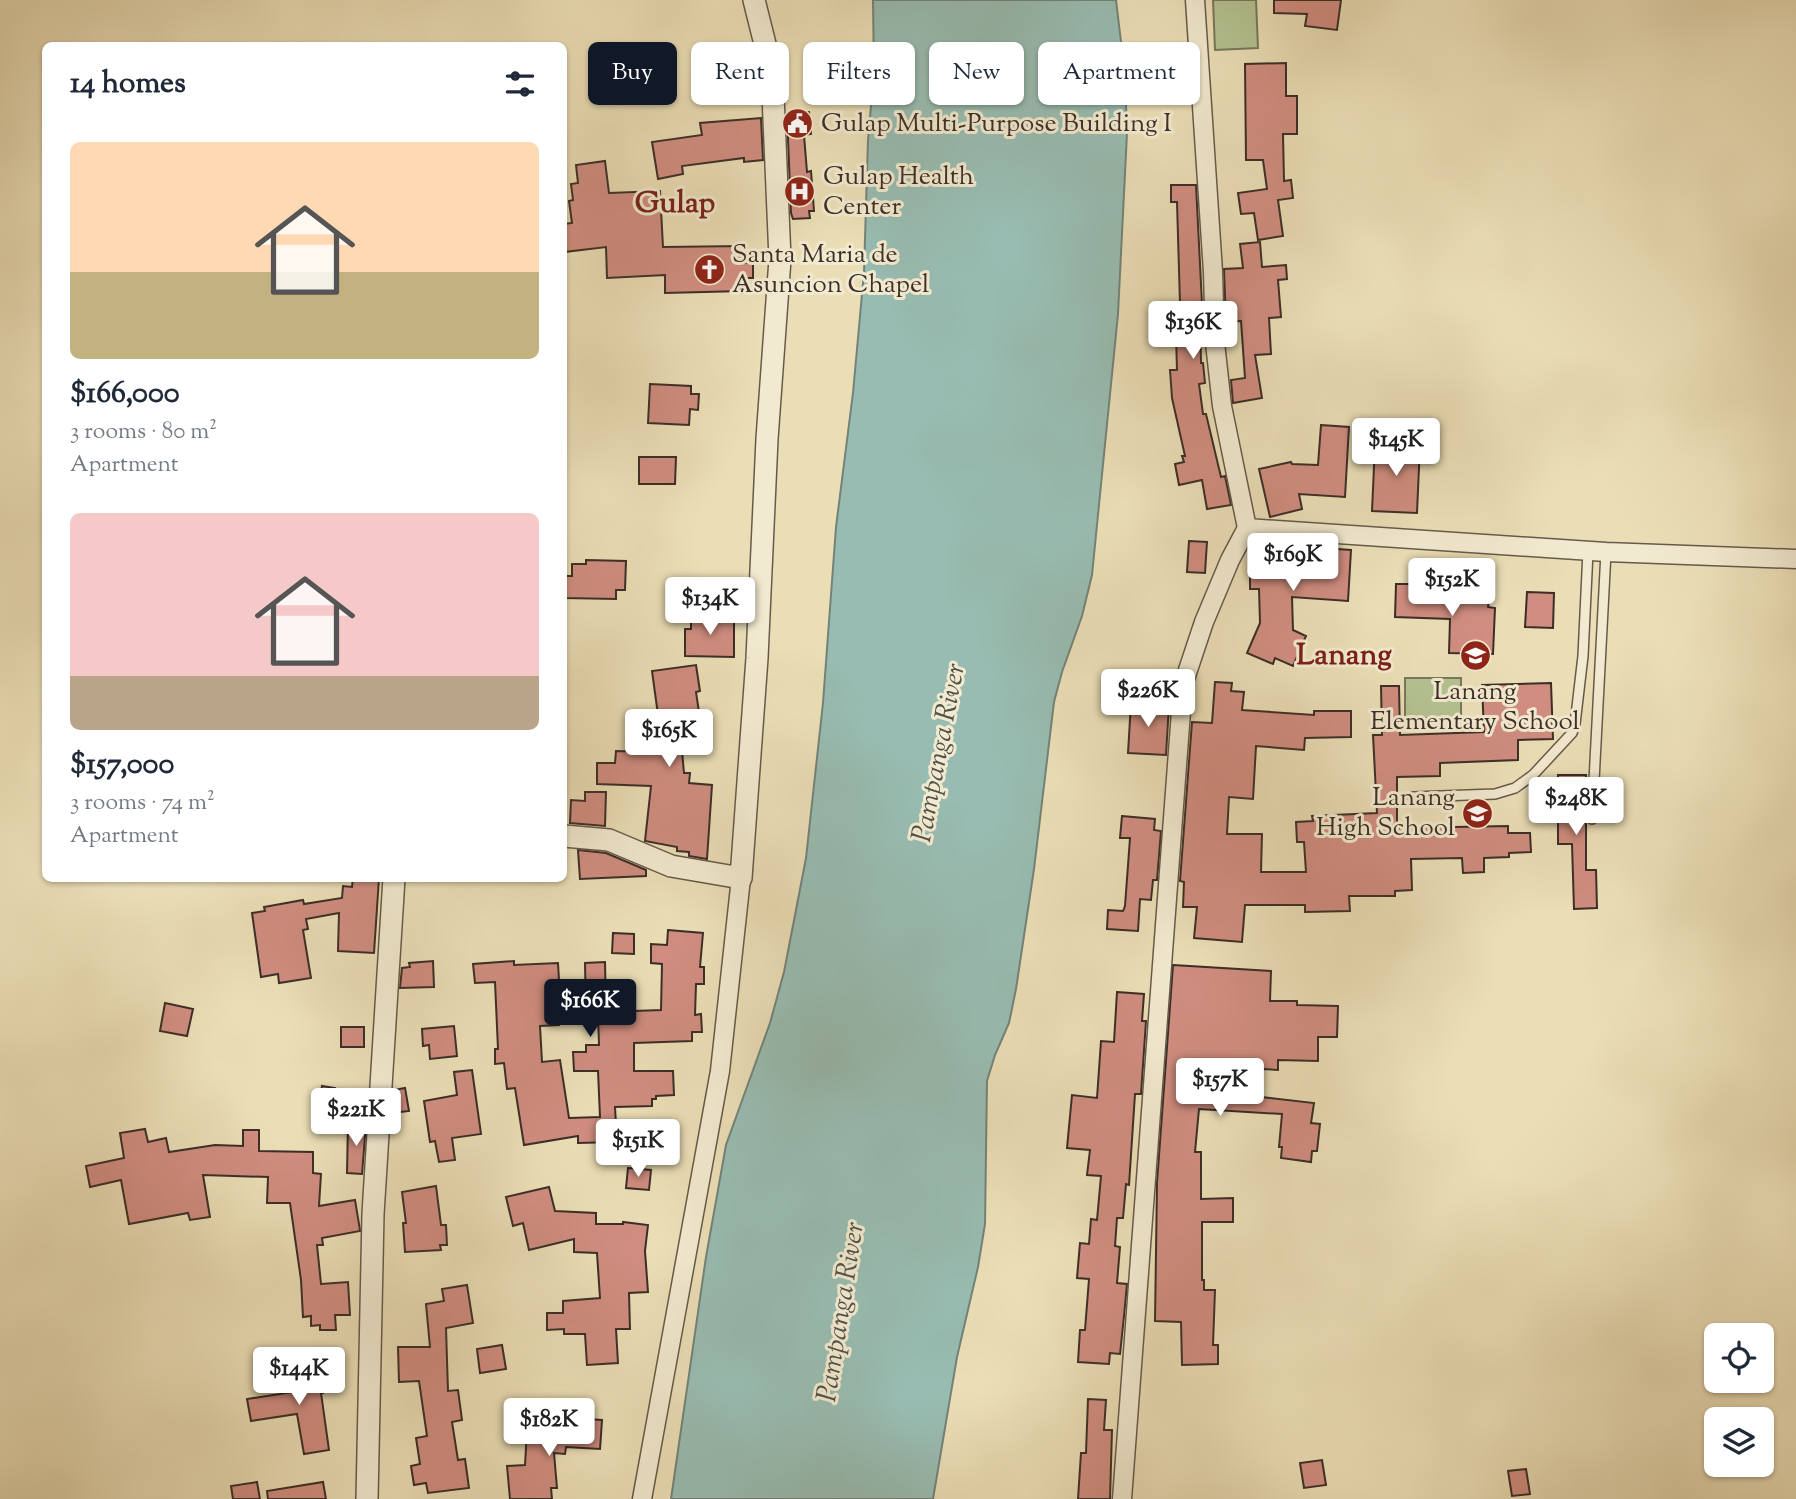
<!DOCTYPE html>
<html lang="en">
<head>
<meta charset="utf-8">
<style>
  :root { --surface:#fff; --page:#f2f2f3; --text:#1f2937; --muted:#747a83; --accent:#111827 }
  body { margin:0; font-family:"Sorts Mill Goudy",serif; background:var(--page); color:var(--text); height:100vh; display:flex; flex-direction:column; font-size:26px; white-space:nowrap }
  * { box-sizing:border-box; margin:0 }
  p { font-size:23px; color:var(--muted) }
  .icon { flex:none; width:38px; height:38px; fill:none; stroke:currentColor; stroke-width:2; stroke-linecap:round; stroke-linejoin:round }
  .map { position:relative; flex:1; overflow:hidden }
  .sheet { position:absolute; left:42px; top:42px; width:525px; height:840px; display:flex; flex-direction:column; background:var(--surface); border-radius:10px; box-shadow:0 2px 5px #0004 }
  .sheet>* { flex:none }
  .hud { position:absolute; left:588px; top:42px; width:665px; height:63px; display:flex; gap:14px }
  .tools { position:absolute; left:1704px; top:1323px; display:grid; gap:14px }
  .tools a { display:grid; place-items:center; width:70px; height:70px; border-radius:10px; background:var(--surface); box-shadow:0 2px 5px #0004; font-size:35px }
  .price { position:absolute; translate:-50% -60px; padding:0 16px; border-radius:7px; background:#fff; color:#222; font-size:23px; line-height:46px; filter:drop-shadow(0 2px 4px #0008) }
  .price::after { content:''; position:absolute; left:50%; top:42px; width:21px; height:16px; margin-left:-10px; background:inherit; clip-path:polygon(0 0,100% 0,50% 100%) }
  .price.active { background:var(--accent); color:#fff }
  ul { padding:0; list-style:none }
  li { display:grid; align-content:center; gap:14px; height:371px; padding:0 28px }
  li span { display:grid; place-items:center; height:217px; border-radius:10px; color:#555 }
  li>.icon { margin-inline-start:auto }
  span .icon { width:126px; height:126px; fill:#fffc; stroke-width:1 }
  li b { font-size:30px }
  h2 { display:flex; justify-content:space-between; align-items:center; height:84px; padding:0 28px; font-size:30px }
  .chip { padding:0 24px; border-radius:10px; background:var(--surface); box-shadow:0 2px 5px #0004; font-size:24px; line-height:63px }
  .chip.active { background:var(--accent); color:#fff }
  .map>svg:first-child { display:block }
  .green { fill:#b4c291; stroke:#78785c; stroke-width:2 }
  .water { fill:#98bcb1; stroke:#73837a; stroke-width:2 }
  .building { fill:#d08d80; stroke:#3b2e27; stroke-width:2 }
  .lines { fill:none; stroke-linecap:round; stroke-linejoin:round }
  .service-casing { stroke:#675a4b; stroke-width:12 }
  .minor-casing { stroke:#675a4b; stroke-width:21 }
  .tertiary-casing { stroke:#675a4b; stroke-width:24 }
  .service { stroke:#f2ead0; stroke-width:9 }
  .minor { stroke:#f2ead0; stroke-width:18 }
  .tertiary { stroke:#f2ead0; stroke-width:21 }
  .labels { text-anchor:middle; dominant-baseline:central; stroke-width:6; stroke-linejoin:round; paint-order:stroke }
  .poi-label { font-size:26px; fill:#3b2e27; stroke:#f2ead0; text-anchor:start }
  .water-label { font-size:28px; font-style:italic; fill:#52524a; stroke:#f2ead0 }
  .quarter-label { font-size:30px; font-weight:bold; fill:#7a1f14; stroke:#f2ead0 }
</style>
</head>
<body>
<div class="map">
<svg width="1796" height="1499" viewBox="0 0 1796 1499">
  <rect width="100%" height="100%" fill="#ebdeb6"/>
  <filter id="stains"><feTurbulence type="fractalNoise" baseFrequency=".00286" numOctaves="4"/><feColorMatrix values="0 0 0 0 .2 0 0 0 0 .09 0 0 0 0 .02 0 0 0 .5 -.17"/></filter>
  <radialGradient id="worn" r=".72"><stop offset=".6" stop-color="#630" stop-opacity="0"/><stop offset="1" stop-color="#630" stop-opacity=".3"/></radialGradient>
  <path class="green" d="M1213,0H1256L1258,48L1215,50Z
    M1405,678H1461V718H1405Z"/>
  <path class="water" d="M873,0H1116L1125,75L1127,133L1118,314L1092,575L1082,616L1062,672L1054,702L1034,869L1016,989L1009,1023L995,1055L987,1081L985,1224L978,1267L957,1357L933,1499H671L706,1257L726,1145L770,1023L784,972L806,858L823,703L836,527L853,393L864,272L868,140L874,72Z"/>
  <path class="building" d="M1274,0H1341L1337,30L1305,26L1307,14L1274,13Z
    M1286,63V96H1297V134H1283L1284,181L1291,180L1293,198L1278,200L1283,236L1258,240L1254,213L1241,214L1238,193L1267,189L1263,160H1246L1245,64Z
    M809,112L811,134L804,135L807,172L811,171L814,211H809L810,218L793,219L791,213L787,114Z
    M761,118L763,160L744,162V158L682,166L683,174L658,179L652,142L702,135L700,123Z
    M605,161L609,193L660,191L663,247L742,246V263L753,262V278H742L743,291L665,293V275L607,278L606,247L564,252V224L572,223L569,201L573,200L571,184L578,183L576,165Z
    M1171,185H1196L1203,324H1200L1201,363H1203L1205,383L1199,384L1203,414H1206L1221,477L1225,476L1231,505L1207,509L1202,480L1179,485L1175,464L1184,462L1182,456H1185L1172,398L1170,370H1177L1176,335H1179L1180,304L1177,202H1171Z
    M1260,242L1262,267L1286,265L1287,279L1278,280L1281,317L1269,318L1271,354L1255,355L1262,398L1233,403L1231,380L1245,378L1241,321L1226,322L1224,269L1243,268L1240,244Z
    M650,384L691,386V394H699L698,410L690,409L689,425L648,423Z
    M1321,425L1349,427L1345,497L1299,494L1302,509L1270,517L1259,469L1291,462L1292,464L1318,465Z
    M1375,444L1420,445L1417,513L1372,511Z
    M639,457H676L675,484H639Z
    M1189,541L1207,542L1205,573L1187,572Z
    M1309,547L1351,550L1348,601L1292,597L1293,630L1306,636L1293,666L1275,658L1273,664L1247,653L1260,623L1259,589H1250V548Z
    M586,560L626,561L625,590H616V599L564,598V576H572V564H586Z
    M1396,584H1419V596L1489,600L1488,607L1495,608L1493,654L1449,653L1450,619L1395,617Z
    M1527,592L1554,593L1553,628L1525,627Z
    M691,617H734V657L685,656V629H691Z
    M696,665L700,691L696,692L699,712L692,713L694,728L680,729L684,773H690L689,783L712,785L707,859L689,856V852L677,851V847L645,841L651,786L597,784V763H615L616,751L651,752L650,745L662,744L652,671Z
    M1215,682L1232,683L1231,691L1244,692L1242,710L1314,715V711H1351V737L1305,738L1304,750L1256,746L1253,799L1229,797L1227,834H1262L1261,872H1306L1304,842H1297L1296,822L1313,821L1312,816L1377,813L1373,735H1382L1381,686H1399L1400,735L1484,732L1482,685L1551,683L1553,739L1518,740V760L1440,763V776L1397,777V828L1508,826V833H1530L1531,852L1509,853V857L1484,858V872L1463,873L1462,858L1411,859L1412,890L1395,891V896H1349L1350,911L1305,912V905H1245L1242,942L1194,938L1197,907H1183L1184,882L1180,881L1192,722L1212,723Z
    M1131,703L1169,705L1166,755L1128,753Z
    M1558,775H1586V870H1596L1597,908L1574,909L1572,844H1558Z
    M585,792H606L605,826L570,823L571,800L585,801Z
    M1122,816L1155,819L1154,830L1161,831L1157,880H1153L1151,900L1140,899L1138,931L1107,929L1108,910L1123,911L1125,906L1130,838H1120Z
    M578,850L606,853L646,870V876L580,879Z
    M353,878H379L374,953L338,951L339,913L306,919L308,929L303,930L311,978L279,983L278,974L261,977L252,913L265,911L264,907L303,900L304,904L342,898L343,886L352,887Z
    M668,930L703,933L700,967H704V984H696L695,1015L701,1014L702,1032H692V1041L634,1043V1071H673L674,1095L656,1096V1099H652V1106L615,1107L617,1142L578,1143V1136L524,1145L515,1088L507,1089L504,1063L495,1064V1049H498L495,982L475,983L473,964L514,961V965L558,963L561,1015L559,1016V1025L540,1026L542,1062L560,1060L569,1118L600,1117L598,1071H574L573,1052H586V1045H599L598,1015H586L585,963L605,962L606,1012L661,1010L662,964L651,963V944L667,945Z
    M613,933L634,934V954L612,953Z
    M433,961L434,987L400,988L402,968L410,967L409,963Z
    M1173,965L1271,971L1270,1001H1297V1005L1338,1006L1337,1037H1318V1061L1278,1060V1070L1263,1069L1262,1097L1314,1103L1311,1123L1320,1124L1317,1151H1312L1311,1162L1281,1158L1282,1147H1279L1282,1114L1199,1109L1195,1152H1201V1199L1233,1198V1222H1202V1280H1204V1290H1215L1213,1345H1218V1364L1182,1365L1181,1322L1155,1321L1157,1183Z
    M1117,992L1144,994L1142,1021H1146L1141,1094H1135L1129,1185L1126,1184L1123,1218H1117L1115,1246L1120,1247L1117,1283L1127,1284L1124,1316L1120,1354L1110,1353L1109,1364L1078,1362L1080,1330H1085L1089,1279L1077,1278L1080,1243L1089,1244L1091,1219L1097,1220L1101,1176L1087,1175L1090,1150L1067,1148L1072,1095L1097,1098L1101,1041L1114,1042Z
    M165,1003L193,1009L187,1036L160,1031Z
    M454,1026L457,1056L430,1059L429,1045L423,1046L422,1029Z
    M341,1027H364V1047H341Z
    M472,1070L481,1134L452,1138L455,1160L439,1162L435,1141L430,1142L424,1101L457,1095L454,1072Z
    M322,1086L335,1088L333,1107L319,1105Z
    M405,1088L409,1111L392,1113L394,1090Z
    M348,1123L366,1124L362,1174L347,1173Z
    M145,1129L148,1142L166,1138L169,1152L215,1145L243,1146V1130H259V1151L313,1152V1173L321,1174L319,1206L355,1200L360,1230V1231L322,1238L323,1245H317L321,1284L348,1282L350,1315H335L336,1330H320V1325L311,1326V1316L303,1317L301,1280L290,1203H267L268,1177L203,1175L210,1217L190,1220L188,1213L129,1224L121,1180L90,1187L86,1166L124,1158L120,1133Z
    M628,1168L651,1170L649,1190L626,1188Z
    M436,1186L441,1225H446L447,1245H440L441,1250L405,1252L403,1223H406L402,1192Z
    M549,1187L555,1211L596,1213V1224H623V1222L648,1225L645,1251L648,1292L629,1293L630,1329H616L618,1363L587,1365L585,1334H564V1329L547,1330V1313H563V1301L600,1298L597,1253L574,1252V1239L529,1250L523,1223L513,1226L506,1197Z
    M467,1285L473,1323L446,1328L448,1391L458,1390L462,1420L452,1422L458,1460L465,1459L469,1488L428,1493L426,1483L414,1485L411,1466L420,1464L416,1438L427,1436L419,1381L399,1382L398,1347H430L426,1304L444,1301L442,1289Z
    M502,1345L506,1369L480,1373L477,1349Z
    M321,1364L323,1393H321L329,1450L304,1454L297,1414L251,1421L247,1399L293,1392L291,1366Z
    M1088,1399L1106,1400L1104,1430H1112L1110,1499H1078L1081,1453H1086Z
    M568,1418L602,1420L600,1449L566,1447L565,1454L554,1453L557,1488H551L552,1499H510L507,1466L525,1465L527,1430L567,1432Z
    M1322,1460L1326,1485L1304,1488L1300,1463Z
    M1526,1469L1530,1494L1512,1496L1508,1471Z
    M257,1482L260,1499H233L231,1486Z
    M323,1482L326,1499H268L267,1491Z"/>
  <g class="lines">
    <defs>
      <path id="service" d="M1413,797L1495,794L1515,788L1533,775L1572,733L1575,724L1583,656L1588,551
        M1592,819L1606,552"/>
      <path id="minor" d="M1247,528L1606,552L1796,559
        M642,1499L720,1071L741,878
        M1122,1499L1183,685L1204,622L1230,560L1247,528L1222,406L1215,343L1213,272L1195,0"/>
      <path id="tertiary" d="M564,836L609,840L671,866L741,878L757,658L767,439L780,259L772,72L754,0
        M367,1499L373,1214L394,878"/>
    </defs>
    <use href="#service" class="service-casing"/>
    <use href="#minor" class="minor-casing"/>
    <use href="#tertiary" class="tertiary-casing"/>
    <use href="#service" class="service"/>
    <use href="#minor" class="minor"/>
    <use href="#tertiary" class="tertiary"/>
  </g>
  <defs>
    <symbol id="civic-disc" viewBox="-11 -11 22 22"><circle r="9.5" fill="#8f2418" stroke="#f2ead0"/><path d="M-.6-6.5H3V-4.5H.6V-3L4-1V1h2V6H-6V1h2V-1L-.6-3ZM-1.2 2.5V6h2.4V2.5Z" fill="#fff"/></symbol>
    <symbol id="hospital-disc" viewBox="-11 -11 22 22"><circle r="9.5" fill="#8f2418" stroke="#f2ead0"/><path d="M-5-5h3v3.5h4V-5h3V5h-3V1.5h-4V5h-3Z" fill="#fff"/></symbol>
    <symbol id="church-disc" viewBox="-11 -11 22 22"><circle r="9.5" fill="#8f2418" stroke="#f2ead0"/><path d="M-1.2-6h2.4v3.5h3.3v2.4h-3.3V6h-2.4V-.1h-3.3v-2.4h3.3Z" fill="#fff"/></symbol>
    <symbol id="school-disc" viewBox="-11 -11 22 22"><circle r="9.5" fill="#8f2418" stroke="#f2ead0"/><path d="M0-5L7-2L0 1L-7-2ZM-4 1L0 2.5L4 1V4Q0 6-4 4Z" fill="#fff"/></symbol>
  </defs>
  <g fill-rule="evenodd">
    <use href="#civic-disc" x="780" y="106" width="35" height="35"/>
    <use href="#hospital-disc" x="782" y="174" width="35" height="35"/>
    <use href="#church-disc" x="692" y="252" width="35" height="35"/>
    <use href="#school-disc" x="1458" y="638" width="35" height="35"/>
    <use href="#school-disc" x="1460" y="796" width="35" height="35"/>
  </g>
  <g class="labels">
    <g class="poi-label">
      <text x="821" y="124">Gulap Multi-Purpose Building I</text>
      <text x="823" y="177">Gulap Health<tspan x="823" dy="30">Center</tspan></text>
      <text x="732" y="255">Santa Maria de<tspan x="732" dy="30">Asuncion Chapel</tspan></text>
      <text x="1475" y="692" text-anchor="middle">Lanang<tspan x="1475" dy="30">Elementary School</tspan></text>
      <text x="1455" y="798" text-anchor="end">Lanang<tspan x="1455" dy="30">High School</tspan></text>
    </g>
    <g class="water-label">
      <text transform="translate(940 753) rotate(-79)">Pampanga River</text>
      <text transform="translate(842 1312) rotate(-81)">Pampanga River</text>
    </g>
    <g class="quarter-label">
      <text x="675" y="204">Gulap</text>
      <text x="1344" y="656">Lanang</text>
    </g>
  </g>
  <rect width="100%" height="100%" filter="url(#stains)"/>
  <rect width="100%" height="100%" fill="url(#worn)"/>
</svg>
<div class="tools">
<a><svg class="icon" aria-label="locate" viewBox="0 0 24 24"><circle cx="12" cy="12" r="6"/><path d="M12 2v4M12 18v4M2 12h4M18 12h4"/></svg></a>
<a><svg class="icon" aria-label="layers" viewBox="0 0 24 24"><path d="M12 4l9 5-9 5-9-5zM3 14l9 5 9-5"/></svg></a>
</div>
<b class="price" style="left:1193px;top:361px">$136K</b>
<b class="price" style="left:1396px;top:478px">$145K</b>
<b class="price" style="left:1293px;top:593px">$169K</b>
<b class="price" style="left:1452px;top:618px">$152K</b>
<b class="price" style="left:710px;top:637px">$134K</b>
<b class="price" style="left:1148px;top:729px">$226K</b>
<b class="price" style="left:669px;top:769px">$165K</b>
<b class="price" style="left:1576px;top:837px">$248K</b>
<b class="price active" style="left:590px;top:1039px">$166K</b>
<b class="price" style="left:1220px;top:1118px">$157K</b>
<b class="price" style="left:356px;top:1148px">$221K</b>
<b class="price" style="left:638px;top:1179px">$151K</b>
<b class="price" style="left:299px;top:1407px">$144K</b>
<b class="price" style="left:549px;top:1458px">$182K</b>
<div class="hud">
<a class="chip active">Buy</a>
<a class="chip">Rent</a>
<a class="chip">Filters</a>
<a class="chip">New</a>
<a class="chip">Apartment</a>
</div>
<section class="sheet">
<h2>14 homes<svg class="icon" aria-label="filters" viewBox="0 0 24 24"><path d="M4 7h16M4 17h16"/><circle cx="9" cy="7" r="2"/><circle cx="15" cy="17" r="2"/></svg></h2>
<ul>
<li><span style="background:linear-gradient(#ffd9b3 60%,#c2b280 0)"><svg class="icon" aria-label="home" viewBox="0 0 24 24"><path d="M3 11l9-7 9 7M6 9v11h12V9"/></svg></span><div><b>$166,000</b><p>3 rooms · 80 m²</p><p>Apartment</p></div></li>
<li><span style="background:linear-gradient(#f6c9c9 75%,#b9a48a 0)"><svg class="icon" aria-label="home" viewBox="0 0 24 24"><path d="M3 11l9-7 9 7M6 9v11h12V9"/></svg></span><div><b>$157,000</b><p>3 rooms · 74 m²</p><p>Apartment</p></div></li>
</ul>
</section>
</div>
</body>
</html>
